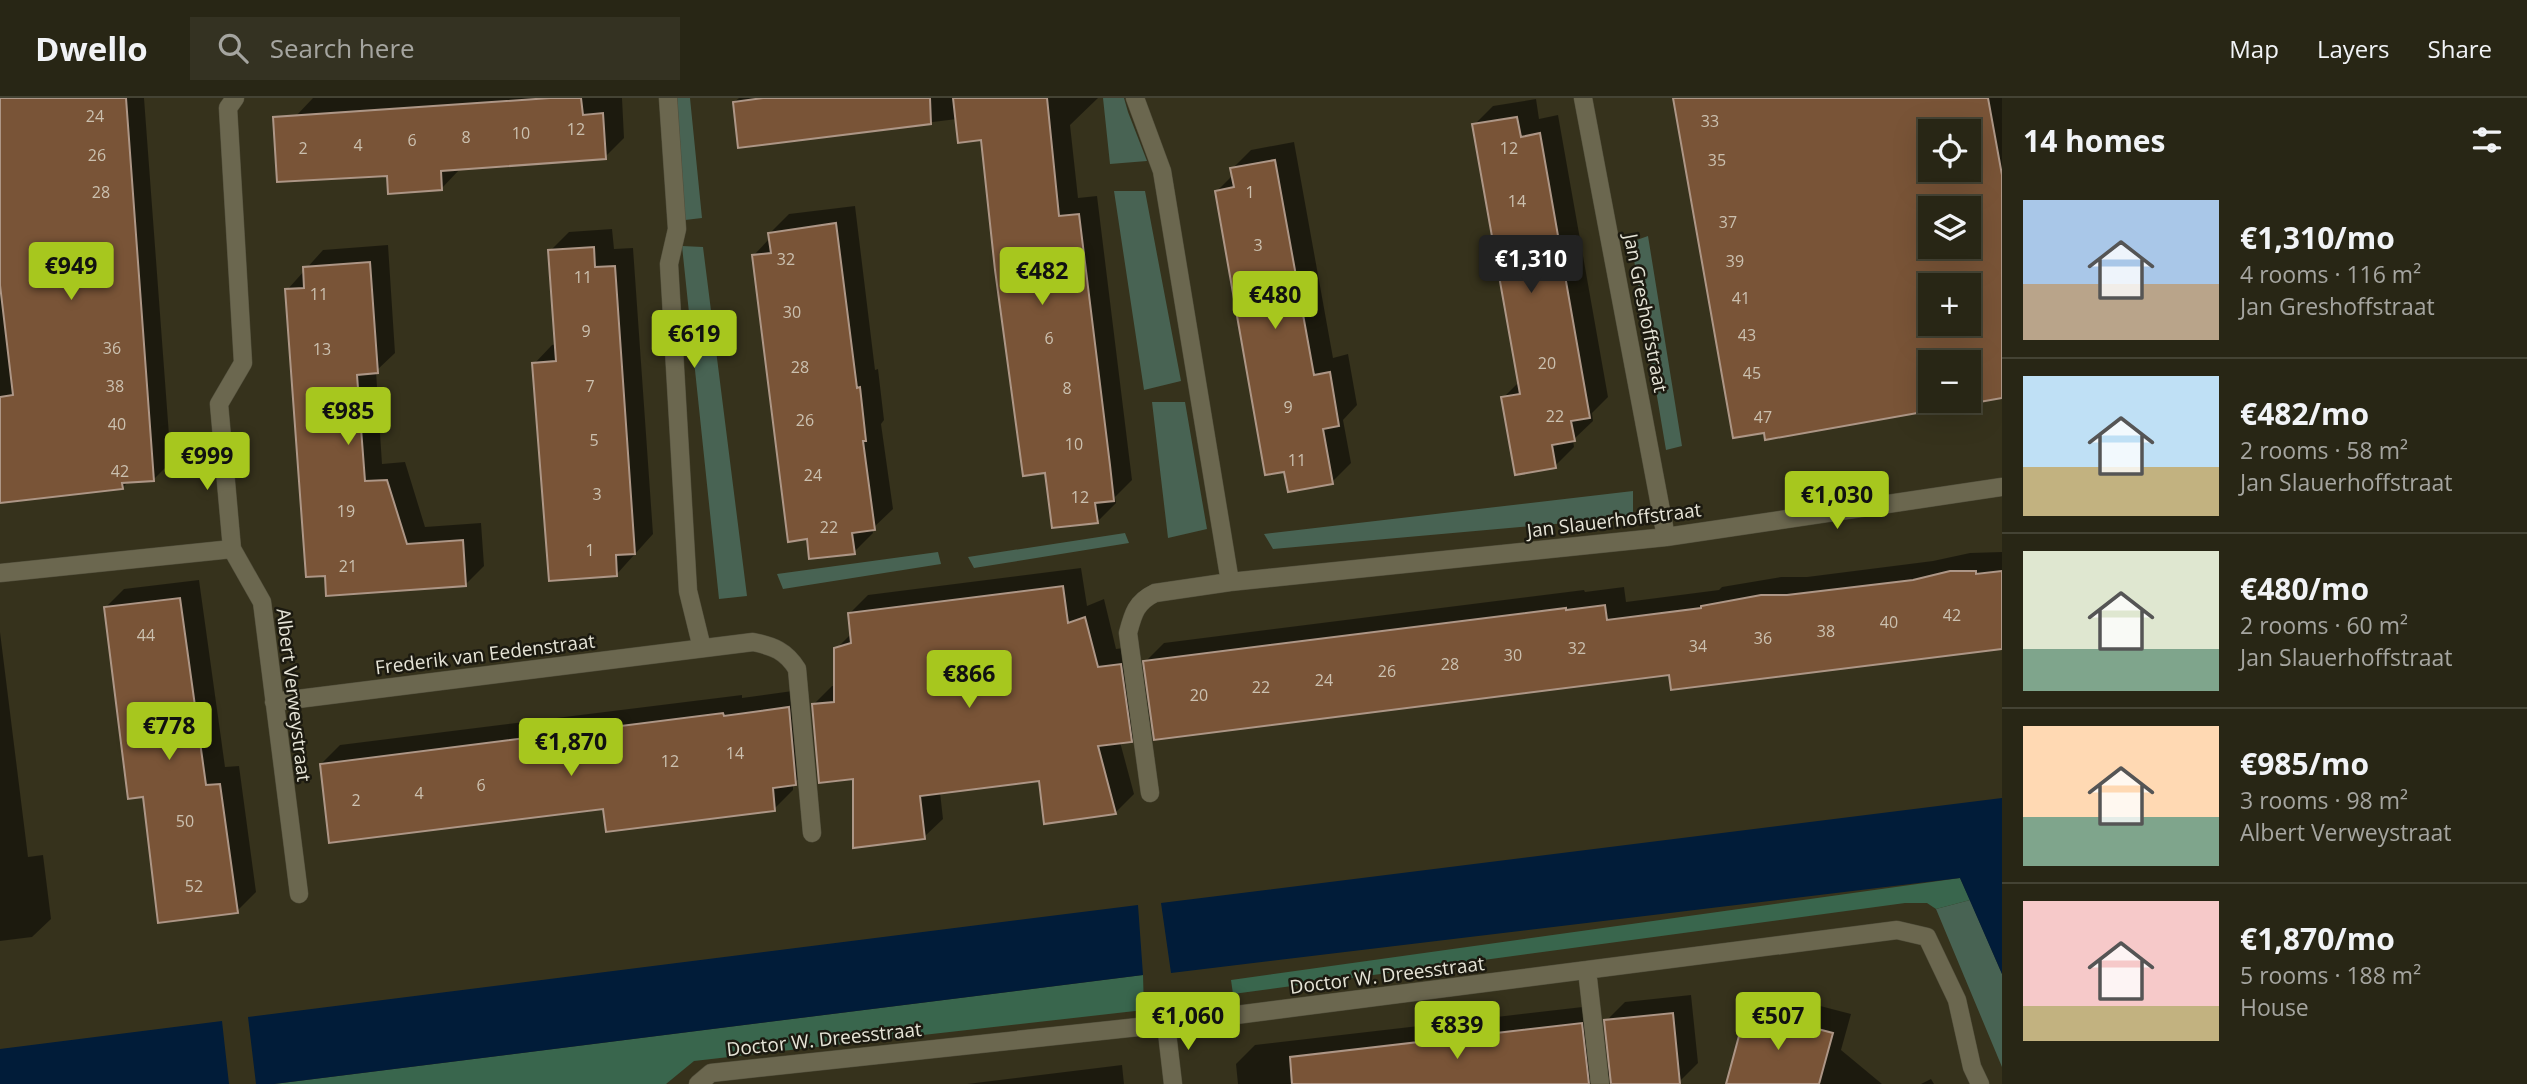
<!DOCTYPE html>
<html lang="en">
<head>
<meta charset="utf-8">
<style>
  :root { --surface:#282615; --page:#343222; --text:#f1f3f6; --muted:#a5a5a0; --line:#444334; --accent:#a7c71e }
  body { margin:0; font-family:"Open Sans",sans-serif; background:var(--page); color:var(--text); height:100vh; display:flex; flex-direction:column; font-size:26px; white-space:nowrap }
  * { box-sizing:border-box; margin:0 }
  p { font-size:23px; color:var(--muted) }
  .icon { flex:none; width:38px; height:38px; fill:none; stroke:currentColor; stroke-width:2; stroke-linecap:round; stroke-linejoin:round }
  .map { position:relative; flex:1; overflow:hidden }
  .details { display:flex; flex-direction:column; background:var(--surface); width:525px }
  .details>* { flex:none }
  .fabs { position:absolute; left:1918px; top:21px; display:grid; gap:14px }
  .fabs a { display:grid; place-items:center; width:63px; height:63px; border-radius:0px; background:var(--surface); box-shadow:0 7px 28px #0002,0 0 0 2px var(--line); font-size:35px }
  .price { position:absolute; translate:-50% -60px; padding:0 16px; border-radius:7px; background:var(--accent); color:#111; font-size:23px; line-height:46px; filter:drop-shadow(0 2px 4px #0008) }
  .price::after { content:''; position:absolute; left:50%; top:42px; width:21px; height:16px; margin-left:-10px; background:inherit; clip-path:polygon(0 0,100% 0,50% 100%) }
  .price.current { background:#222; color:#fff }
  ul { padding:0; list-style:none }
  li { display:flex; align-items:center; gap:21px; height:175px; padding:0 21px }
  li+li { border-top:2px solid var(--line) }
  li span { display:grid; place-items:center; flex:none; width:196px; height:140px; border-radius:0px; color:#555 }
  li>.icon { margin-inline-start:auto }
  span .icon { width:84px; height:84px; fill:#fffc; stroke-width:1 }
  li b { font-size:30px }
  h2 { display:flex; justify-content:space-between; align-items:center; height:84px; padding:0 21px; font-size:30px }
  header { display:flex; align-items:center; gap:42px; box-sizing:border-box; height:98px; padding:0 35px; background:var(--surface); border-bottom:2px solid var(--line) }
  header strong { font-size:33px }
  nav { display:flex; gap:38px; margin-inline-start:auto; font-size:24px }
  .search { width:490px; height:63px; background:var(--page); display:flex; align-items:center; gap:18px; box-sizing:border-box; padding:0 24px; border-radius:0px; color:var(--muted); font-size:26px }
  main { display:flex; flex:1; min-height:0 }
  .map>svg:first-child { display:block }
  .green { fill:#486353 }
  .forest { fill:#39664d }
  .water { fill:#011c39 }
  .shadow { fill:#0007; fill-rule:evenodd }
  .building { fill:#795437; stroke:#ad9686; stroke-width:2; fill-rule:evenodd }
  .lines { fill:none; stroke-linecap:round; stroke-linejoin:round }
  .street-casing { stroke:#524f3c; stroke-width:19 }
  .street { stroke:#6b674f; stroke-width:18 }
  .labels { text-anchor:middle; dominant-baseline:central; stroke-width:5; stroke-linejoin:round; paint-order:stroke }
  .number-label { font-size:16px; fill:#cbc0af }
  .street-label { font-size:19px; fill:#e6e4d7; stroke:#1c1a10 }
</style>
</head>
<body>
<header>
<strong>Dwello</strong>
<div class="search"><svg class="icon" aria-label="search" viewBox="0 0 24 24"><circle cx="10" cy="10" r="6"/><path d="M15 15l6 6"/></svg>Search here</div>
<nav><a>Map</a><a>Layers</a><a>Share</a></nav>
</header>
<main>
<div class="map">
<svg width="2002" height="986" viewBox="0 0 2002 986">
  <rect width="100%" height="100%" fill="#36321c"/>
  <path class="green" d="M677,0H690L702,120L685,122Z
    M1103,0H1124L1128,14L1147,63L1110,66Z
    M1114,93H1145L1181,283L1144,292Z
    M1648,138L1682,348L1666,352L1631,144Z
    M682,148L703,149L747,498L719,501Z
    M1152,304H1185L1207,431L1168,440Z
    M1633,393V419L1273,451L1264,436Z
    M1125,435L1129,445L974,470L968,459Z
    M938,454L941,466L783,491L777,476Z
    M1970,802L2002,876V969L1936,811Z"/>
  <path class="forest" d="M1960,780L1970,802L1936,811L1927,805H1905L1233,896L1231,882Z
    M1143,877L1144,912L694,963L666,986H274Z"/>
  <path class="water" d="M2002,700V876L1960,780L1171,875L1161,805Z
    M1138,807L1143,877L274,986H256L248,919Z
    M222,923L229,986H0V951Z"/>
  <path class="shadow" d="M0,0H144L171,364L153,382L129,383L122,390L0,403Z
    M313,0H622L624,40L605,59L460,71L442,90L389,76L295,19Z
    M739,0H1098L1070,27L1078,100L1097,98L1132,382L1115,399L1116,405L1097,424L983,40L957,21L740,48L734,4Z
    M1674,0H2002V298L1767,340ZM1930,33H1969V72H1930ZM1930,110H1969V149H1930ZM1930,187H1969V226H1930ZM1930,264H1969V303H1930Z
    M1536,1L1539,21L1558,17L1608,299L1592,315L1593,323L1573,342L1574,349L1555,368L1503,300L1519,284L1474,27L1493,8Z
    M1294,44L1333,260L1348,256L1357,307L1343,322L1351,365L1332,384L1217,93L1233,77L1232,71L1251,52Z
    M855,108L875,272L878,271L884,322L881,326L893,411L872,431L873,435L854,454L754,157L770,140V135L789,116Z
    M612,131L614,151L633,150L653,436L616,477L534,266L552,247L557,246L550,153L569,134Z
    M388,147L395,255L376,273L382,366L405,364L425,429L481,425L484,468L466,486L328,497L287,192L323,152Z
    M2002,454V549L1671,575L1145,564L1164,545L1584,492L1585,494L1624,489L1626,504L1719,492L1722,489L1781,479H1807L1933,463L1970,455Z
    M1081,470L1087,508L1104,501L1116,551L1139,548L1150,624L1131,643L1120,644L1134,696L1115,715L1040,681L940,694L943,721L924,739L855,679L813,607L832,588H836V551L852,535L849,516L868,497Z
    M199,482L225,669L239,668L256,794L237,813L144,697L105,510L124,491Z
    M0,534L28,759L43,757L51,821L32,839L0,843Z
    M807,591L814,667L793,686V692L774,711L605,709L321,666L340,647L742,597V600Z
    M1767,894L1851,916L1841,952L1882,986H1744L1748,913Z
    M1691,897L1698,965L1679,984L1613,986L1612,976L1602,986H1238L1236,966L1255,947L1600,907L1607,968L1612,975L1606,923L1625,904Z
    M1122,967L1124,986H967Z
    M1931,981L1934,986H1921Z"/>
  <path class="building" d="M0,0H126L154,383L122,385L123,391L0,405V299L13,297L0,187Z
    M550,0H581L583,17L603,15L606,61L441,73L442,92L388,96L387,78L277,84L273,19Z
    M763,0H930L931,26L738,50L733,4Z
    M953,0H1047L1059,118L1079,116L1110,367L1114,403L1095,405L1098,425L1052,430L1045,375L1023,378L995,172L981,42L958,45Z
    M1673,0H1988L2002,77V300L1765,342L1764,335L1733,340ZM1930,33H1969V72H1930ZM1930,110H1969V149H1930ZM1930,187H1969V226H1930ZM1930,264H1969V303H1930Z
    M1517,19L1521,39L1540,35L1590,320L1571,323L1575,343L1552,347L1556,370L1515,377L1501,299L1520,296L1472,26Z
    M1275,62L1314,277L1330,274L1339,328L1323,331L1333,386L1288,394L1284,374L1265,377L1215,93L1234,89L1230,70Z
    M836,125L857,290L860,289L866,343H863L875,432L852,435L855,456L809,461L807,441L788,444L752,157L771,155L768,135Z
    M594,149L595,169L615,168L635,456L616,457L617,478L549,483L532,265L556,263L548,152Z
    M370,164L378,275L357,277L365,383L387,382L407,446L463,442L466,488L326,498L325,478L306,479L285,191L304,190L303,169Z
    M1950,473H1976V476L2002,473V551L1671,592L1669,577L1154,642L1143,563L1566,510V512L1605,507L1607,522L1701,510V508L1761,497H1787L1913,482Z
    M1063,488L1068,525L1085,519L1098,569L1121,566L1132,644L1098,648L1116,716L1044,726L1039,683L920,698L925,741L853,750V681L819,685L812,606L834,604V550L851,545L848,515Z
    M180,500L206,687L220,686L238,815L158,825L143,699L128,701L104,509Z
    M789,609L796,687L773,690L775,713L606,734L603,711L329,745L320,666L723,615L724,618Z
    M1746,912L1833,935L1819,986H1726Z
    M1673,915L1680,986H1611L1604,922Z
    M1582,925L1589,986H1292L1290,959Z"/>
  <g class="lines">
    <defs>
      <path id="street" d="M235,0L228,10L243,265L219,306L232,451L262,504L299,796
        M668,0L677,131L669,166L688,493L702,550
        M1135,0L1162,73L1230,484
        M1583,0L1666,439
        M0,475L232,451
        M274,604L753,544C773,548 786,553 797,571L812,735
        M1150,695L1128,535C1133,516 1136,504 1155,495L1230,484L1666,439L2002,389
        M1587,872L1600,986
        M1166,926L1173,986
        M698,986L711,975L1166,926L1897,832L1927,839L1957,902L1972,969L1980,986"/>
    </defs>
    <use href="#street" class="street-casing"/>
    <use href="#street" class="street"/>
  </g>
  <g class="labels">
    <g class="number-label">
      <text x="95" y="18">24</text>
      <text x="1710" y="23">33</text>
      <text x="576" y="31">12</text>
      <text x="521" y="35">10</text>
      <text x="466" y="39">8</text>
      <text x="412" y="42">6</text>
      <text x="358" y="47">4</text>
      <text x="303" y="50">2</text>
      <text x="1509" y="50">12</text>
      <text x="97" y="57">26</text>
      <text x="1717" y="62">35</text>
      <text x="101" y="94">28</text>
      <text x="1250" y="94">1</text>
      <text x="1517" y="103">14</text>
      <text x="1728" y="124">37</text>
      <text x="1258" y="147">3</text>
      <text x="786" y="161">32</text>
      <text x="1735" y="163">39</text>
      <text x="583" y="179">11</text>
      <text x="319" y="196">11</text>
      <text x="1741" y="200">41</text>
      <text x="792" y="214">30</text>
      <text x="586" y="233">9</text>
      <text x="1747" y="237">43</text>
      <text x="1049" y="240">6</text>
      <text x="112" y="250">36</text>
      <text x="322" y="251">13</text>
      <text x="1547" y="265">20</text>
      <text x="800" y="269">28</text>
      <text x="1752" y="275">45</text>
      <text x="115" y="288">38</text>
      <text x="590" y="288">7</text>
      <text x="1067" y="290">8</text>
      <text x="1288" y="309">9</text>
      <text x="1555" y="318">22</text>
      <text x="1763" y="319">47</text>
      <text x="805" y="322">26</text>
      <text x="117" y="326">40</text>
      <text x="594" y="342">5</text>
      <text x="1074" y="346">10</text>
      <text x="1297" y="362">11</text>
      <text x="120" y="373">42</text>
      <text x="813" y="377">24</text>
      <text x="597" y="396">3</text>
      <text x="1080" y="399">12</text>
      <text x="346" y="413">19</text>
      <text x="829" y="429">22</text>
      <text x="590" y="452">1</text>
      <text x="348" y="468">21</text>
      <text x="1952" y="517">42</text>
      <text x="1889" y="524">40</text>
      <text x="1826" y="533">38</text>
      <text x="146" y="537">44</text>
      <text x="1763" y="540">36</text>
      <text x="1698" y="548">34</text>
      <text x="1577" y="550">32</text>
      <text x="1513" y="557">30</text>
      <text x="1450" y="566">28</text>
      <text x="1387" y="573">26</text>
      <text x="1324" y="582">24</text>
      <text x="1261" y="589">22</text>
      <text x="1199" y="597">20</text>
      <text x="735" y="655">14</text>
      <text x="670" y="663">12</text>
      <text x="481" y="687">6</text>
      <text x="419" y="695">4</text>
      <text x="356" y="702">2</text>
      <text x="185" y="723">50</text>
      <text x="194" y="788">52</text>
    </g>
    <g class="street-label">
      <text transform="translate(1646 215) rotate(79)">Jan Greshoffstraat</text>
      <text transform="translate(1614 422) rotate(-7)">Jan Slauerhoffstraat</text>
      <text transform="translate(485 556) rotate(-7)">Frederik van Eedenstraat</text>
      <text transform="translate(294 597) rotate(83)">Albert Verweystraat</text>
      <text transform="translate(1387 877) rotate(-7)">Doctor W. Dreesstraat</text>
      <text transform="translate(824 941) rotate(-6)">Doctor W. Dreesstraat</text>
    </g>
  </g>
</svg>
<div class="fabs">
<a><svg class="icon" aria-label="locate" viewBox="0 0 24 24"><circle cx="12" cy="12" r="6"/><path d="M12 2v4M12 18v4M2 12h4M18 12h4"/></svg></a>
<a><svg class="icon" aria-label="layers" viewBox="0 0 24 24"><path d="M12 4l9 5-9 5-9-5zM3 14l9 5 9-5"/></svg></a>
<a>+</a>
<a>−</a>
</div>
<b class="price current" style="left:1531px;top:197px">€1,310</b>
<b class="price" style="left:71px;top:204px">€949</b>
<b class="price" style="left:1042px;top:209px">€482</b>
<b class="price" style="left:1275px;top:233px">€480</b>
<b class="price" style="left:694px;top:272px">€619</b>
<b class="price" style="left:348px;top:349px">€985</b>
<b class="price" style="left:207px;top:394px">€999</b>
<b class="price" style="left:1837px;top:433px">€1,030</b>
<b class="price" style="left:969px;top:612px">€866</b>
<b class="price" style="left:169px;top:664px">€778</b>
<b class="price" style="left:571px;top:680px">€1,870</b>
<b class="price" style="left:1188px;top:954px">€1,060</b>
<b class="price" style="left:1778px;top:954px">€507</b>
<b class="price" style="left:1457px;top:963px">€839</b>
</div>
<section class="details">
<h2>14 homes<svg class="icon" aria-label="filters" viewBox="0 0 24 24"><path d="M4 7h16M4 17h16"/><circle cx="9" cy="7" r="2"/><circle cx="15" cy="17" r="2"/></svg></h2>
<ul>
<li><span style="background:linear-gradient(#a9c7e8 60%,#b9a48a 0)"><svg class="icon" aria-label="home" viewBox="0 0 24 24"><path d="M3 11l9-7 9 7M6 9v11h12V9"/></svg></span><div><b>€1,310/mo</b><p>4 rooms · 116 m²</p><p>Jan Greshoffstraat</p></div></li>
<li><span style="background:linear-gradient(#bfe0f5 65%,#c2b280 0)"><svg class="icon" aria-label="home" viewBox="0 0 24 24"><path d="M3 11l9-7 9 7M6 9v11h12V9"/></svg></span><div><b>€482/mo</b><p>2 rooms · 58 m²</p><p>Jan Slauerhoffstraat</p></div></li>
<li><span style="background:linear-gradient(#dfe7d0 70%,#7fa58c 0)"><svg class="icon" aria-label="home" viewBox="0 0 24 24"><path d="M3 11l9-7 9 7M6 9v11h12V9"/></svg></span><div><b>€480/mo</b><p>2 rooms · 60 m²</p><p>Jan Slauerhoffstraat</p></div></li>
<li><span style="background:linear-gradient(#ffd9b3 65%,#7fa58c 0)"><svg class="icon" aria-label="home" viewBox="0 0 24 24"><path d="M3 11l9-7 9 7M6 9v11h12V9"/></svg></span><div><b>€985/mo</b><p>3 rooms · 98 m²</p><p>Albert Verweystraat</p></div></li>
<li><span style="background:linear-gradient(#f6c9c9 75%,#c2b280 0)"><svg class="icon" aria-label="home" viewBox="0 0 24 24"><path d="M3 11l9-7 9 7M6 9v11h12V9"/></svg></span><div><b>€1,870/mo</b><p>5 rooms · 188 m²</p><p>House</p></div></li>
</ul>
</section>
</main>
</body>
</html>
